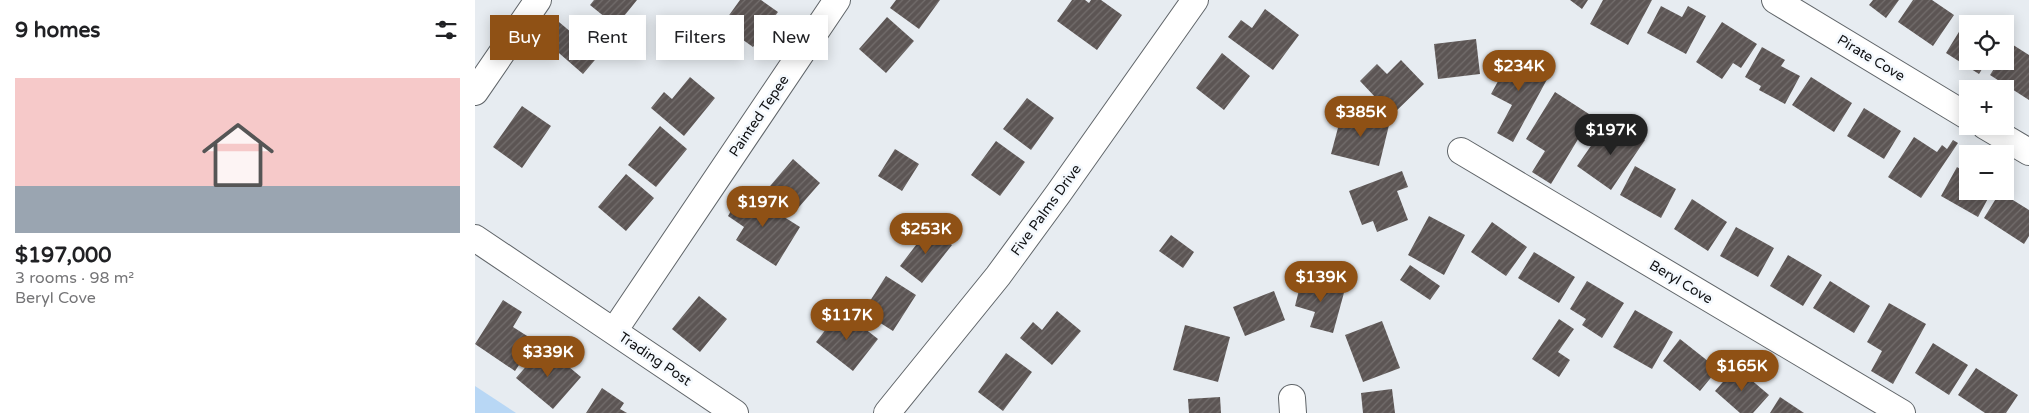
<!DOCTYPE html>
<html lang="en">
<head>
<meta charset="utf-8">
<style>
  :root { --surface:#fff; --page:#f2f2f2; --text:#202124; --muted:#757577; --line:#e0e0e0; --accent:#8f5115 }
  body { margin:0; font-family:"Varela Round",sans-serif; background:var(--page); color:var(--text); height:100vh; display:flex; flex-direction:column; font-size:19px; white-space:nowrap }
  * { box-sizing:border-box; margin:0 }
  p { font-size:16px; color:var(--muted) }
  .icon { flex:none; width:28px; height:28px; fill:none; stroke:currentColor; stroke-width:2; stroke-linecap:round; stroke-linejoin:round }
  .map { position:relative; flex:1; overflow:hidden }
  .side { display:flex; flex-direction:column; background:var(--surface); width:475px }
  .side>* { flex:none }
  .banner { position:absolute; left:15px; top:15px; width:475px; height:45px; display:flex; gap:10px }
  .controls { position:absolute; left:1484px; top:15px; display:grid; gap:10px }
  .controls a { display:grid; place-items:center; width:55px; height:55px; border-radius:0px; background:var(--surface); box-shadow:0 2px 12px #0003; font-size:25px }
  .price { position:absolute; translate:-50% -42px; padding:0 11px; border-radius:18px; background:var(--accent); color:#fff; font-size:16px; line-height:32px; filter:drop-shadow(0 1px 2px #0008) }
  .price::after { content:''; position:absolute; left:50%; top:30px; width:15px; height:11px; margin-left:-8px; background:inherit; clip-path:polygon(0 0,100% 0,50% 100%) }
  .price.on { background:#222; color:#fff }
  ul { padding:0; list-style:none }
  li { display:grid; align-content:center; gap:10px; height:265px; padding:0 15px }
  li+li { border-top:1px solid var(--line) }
  li span { display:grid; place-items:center; height:155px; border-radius:0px; color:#555 }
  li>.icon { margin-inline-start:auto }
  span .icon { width:90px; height:90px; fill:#fffc; stroke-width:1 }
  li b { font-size:21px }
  h2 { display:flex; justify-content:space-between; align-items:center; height:60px; padding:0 15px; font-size:21px }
  .tag { padding:0 18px; border-radius:0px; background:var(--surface); box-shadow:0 2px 12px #0003; font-size:18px; line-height:45px }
  .tag.on { background:var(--accent); color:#fff }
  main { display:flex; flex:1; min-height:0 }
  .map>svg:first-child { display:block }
  .green { fill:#b8d7f5 }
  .building { fill:url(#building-hatch) }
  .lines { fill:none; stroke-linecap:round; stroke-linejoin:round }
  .street-casing { stroke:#606569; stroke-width:28 }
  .street { stroke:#fff; stroke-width:26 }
  .labels { text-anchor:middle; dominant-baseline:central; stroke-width:5; stroke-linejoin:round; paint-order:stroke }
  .street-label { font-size:14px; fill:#101113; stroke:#f4f9fe }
</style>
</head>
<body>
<main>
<section class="side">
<h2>9 homes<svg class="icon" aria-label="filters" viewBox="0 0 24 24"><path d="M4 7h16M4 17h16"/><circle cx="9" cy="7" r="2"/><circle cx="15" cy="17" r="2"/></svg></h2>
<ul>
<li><span style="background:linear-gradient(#f6c9c9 70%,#9aa5b1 0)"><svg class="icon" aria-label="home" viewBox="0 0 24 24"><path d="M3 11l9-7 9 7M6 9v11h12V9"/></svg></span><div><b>$197,000</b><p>3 rooms · 98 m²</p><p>Beryl Cove</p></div></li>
</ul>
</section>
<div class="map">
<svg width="1554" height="413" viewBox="0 0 1554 413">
  <defs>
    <pattern id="building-hatch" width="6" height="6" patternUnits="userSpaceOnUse" patternTransform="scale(1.25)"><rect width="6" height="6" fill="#5c5554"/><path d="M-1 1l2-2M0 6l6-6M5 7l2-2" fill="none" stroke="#736e6d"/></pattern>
  </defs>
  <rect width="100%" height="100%" fill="#e7ecf1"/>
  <path class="green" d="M0,386L41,413H0Z"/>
  <path class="building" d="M119,0H162L141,26L115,5Z
    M265,0H286L303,12L278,47L247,25Z
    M421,0H465L444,29L415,8Z
    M597,0H610L614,3L616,0H626L647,15L622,50L582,21Z
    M1095,0H1113L1107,9Z
    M1128,0H1177L1153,45L1115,24Z
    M1398,0H1424L1411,18L1394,5Z
    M1438,0H1457L1479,15L1458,46L1423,22Z
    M1186,6L1207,17L1213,6L1231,16L1211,54L1172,33Z
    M790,9L824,35L798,70L753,37L766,20L777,28Z
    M111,17L137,40L108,74L69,40L84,22L97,33Z
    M412,17L439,41L411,73L384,49Z
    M1247,22L1282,44L1266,68L1258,63L1247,79L1221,62Z
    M1490,22L1492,23V61H1512L1504,74L1471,53Z
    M1001,39L1005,74L963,79L959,44Z
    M1535,43L1554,55V100L1515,75L1524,61H1530V51Z
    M1287,47L1310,60L1306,66L1325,76L1310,104L1284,90L1286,86L1270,77Z
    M1039,52L1076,72L1038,142L1022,133L1037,105L1016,94Z
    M747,53L775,76L749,110L721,88Z
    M926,60L949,84L917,115L885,81L902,64L912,74Z
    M215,77L240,98L209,136L176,108L189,92L197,99Z
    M1336,77L1377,103L1359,132L1317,105Z
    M1080,92L1117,116L1076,184L1057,172L1070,151L1051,139Z
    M552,98L579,118L556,150L528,129Z
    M47,106L76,126L47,168L18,147Z
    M1389,108L1426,131L1409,159L1372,136Z
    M868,109L915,121L904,166L856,154Z
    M1143,122L1170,140L1136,190L1102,166L1120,140L1128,145Z
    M185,126L212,149L181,187L153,165Z
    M1439,137L1462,152L1467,145L1472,149L1478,140L1483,143L1446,198L1413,177Z
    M521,141L550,162L525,196L496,175Z
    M420,149L444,164L427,191L403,176Z
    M318,159L345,183L317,215L290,192Z
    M1160,166L1201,189L1186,218L1145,195Z
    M1482,167L1492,173V191H1517L1503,217L1466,196Z
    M927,171L933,187L922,191L933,220L902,232L898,221L887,225L874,191Z
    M151,174L179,198L151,231L123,207Z
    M268,191L325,227L301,266L261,240L269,227L253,216Z
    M1525,192L1554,210V236L1549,244L1509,218Z
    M1217,199L1252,222L1233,251L1199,229Z
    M954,216L990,235L969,275L933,255Z
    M1017,222L1052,247L1031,276L996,252Z
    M1261,227L1299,248L1283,277L1245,256Z
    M454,228L477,245L447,283L425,266Z
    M696,235L719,252L708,268L684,251Z
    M1059,252L1100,277L1084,303L1043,278Z
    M1313,255L1347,275L1328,306L1295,286Z
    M935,265L965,286L955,300L925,280Z
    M411,276L441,295L418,331L388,312Z
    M827,278L870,289L858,333L835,327L840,312L820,306Z
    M1112,281L1149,303L1127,338L1107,325L1111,319L1095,309Z
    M1355,281L1395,306L1379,333L1338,308Z
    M799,291L810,320L770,336L758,307Z
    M224,296L252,319L225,352L197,329Z
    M28,300L47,312L38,327L60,341L40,371L0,344Z
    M1414,303L1451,324L1418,384L1396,371L1407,351L1392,342Z
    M366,310L403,339L378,371L341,342Z
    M1160,310L1198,332L1177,369L1138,347Z
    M582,311L606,331L577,365L545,338L558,322L567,330Z
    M1084,319L1099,329L1083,352L1095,360L1084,377L1057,359Z
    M907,321L925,368L888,382L870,335Z
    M710,325L755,337L743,382L698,370Z
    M1205,339L1243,369L1225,391L1188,361Z
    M1458,343L1493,365L1474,395L1440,373Z
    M69,346L106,377L78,409L41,378Z
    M531,353L557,372L528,411L503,392Z
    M1261,367L1294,395L1278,413H1265L1240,391Z
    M1501,368L1543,395L1531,413H1510L1483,395Z
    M127,388L149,403L145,409L152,413H111Z
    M917,389L920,413H888L886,393Z
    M745,397L746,413H714L713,399Z
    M1305,397L1329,413H1295Z"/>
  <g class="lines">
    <defs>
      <path id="street" d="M1300,0L1492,116
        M0,92L63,0
        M1510,126L1554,152
        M986,151L1427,413
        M0,238L260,413
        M139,331L362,0
        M817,398L818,413
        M412,413L523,276L583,194L720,0"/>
    </defs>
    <use href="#street" class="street-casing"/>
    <use href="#street" class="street"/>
  </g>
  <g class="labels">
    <g class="street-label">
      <text transform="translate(1396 58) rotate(31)">Pirate Cove</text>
      <text transform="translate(284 116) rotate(-56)">Painted Tepee</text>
      <text transform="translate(571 210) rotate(-54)">Five Palms Drive</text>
      <text transform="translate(1206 282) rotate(31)">Beryl Cove</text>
      <text transform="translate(180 359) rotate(34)">Trading Post</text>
    </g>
  </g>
</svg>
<div class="controls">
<a><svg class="icon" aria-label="locate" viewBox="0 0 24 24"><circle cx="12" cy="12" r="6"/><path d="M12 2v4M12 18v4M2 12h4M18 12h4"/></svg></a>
<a>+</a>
<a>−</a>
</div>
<b class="price" style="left:1044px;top:92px">$234K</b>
<b class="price" style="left:886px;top:138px">$385K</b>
<b class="price on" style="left:1136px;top:156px">$197K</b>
<b class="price" style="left:288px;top:228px">$197K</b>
<b class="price" style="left:451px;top:255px">$253K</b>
<b class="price" style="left:846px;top:303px">$139K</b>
<b class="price" style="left:372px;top:341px">$117K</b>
<b class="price" style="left:73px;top:378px">$339K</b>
<b class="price" style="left:1267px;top:392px">$165K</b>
<div class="banner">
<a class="tag on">Buy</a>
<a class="tag">Rent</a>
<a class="tag">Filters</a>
<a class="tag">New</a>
</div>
</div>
</main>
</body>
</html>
